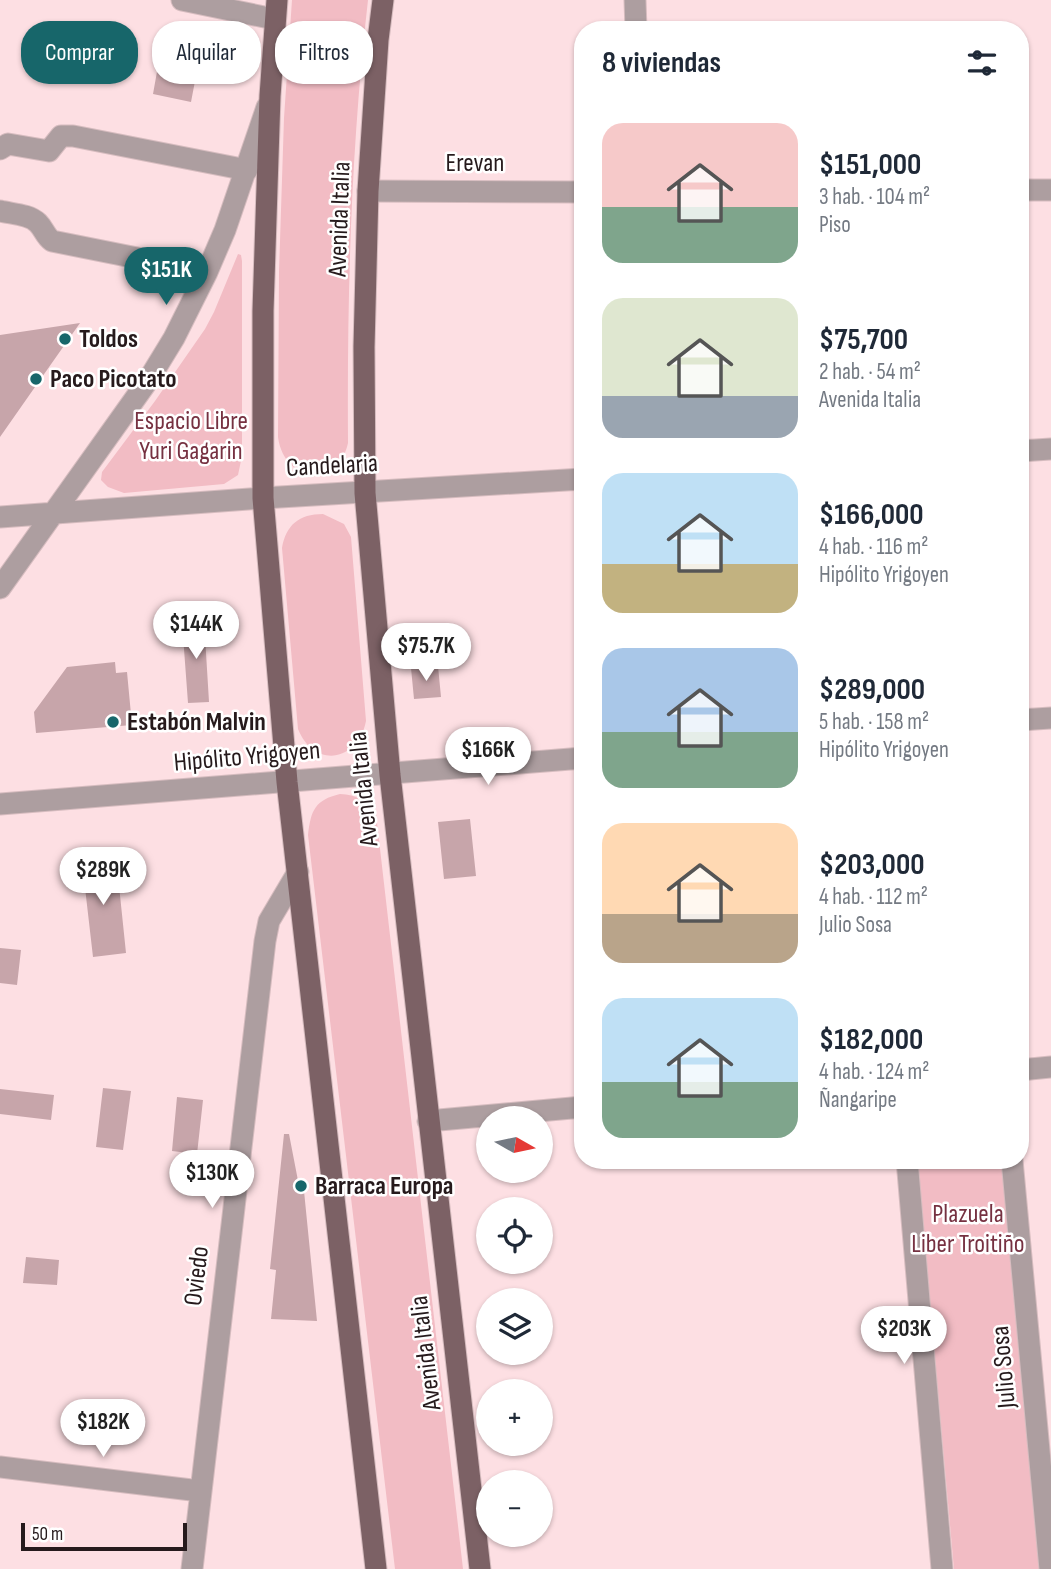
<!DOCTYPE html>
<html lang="es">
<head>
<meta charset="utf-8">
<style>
  :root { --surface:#fff; --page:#f6f6f7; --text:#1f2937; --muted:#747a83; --accent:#17666a }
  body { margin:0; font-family:"Sofia Sans Condensed",sans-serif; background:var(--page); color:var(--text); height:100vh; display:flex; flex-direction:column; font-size:26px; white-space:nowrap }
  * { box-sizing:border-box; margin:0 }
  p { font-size:23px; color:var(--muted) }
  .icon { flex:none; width:38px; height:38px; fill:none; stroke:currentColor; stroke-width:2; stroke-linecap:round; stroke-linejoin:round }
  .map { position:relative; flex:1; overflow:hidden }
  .sheet { position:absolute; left:574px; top:21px; width:455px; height:1148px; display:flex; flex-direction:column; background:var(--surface); border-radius:28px; box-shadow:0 2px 5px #0004 }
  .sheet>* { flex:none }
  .top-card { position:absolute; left:21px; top:21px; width:448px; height:63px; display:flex; gap:14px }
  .needle { width:46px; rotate:99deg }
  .controls { position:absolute; left:476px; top:1106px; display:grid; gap:14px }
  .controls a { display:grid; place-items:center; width:77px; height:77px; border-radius:50%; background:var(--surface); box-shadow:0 2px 5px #0004; font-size:35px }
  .scale { position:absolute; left:21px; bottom:18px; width:166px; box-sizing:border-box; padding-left:7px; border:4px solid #261a1c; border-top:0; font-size:19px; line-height:24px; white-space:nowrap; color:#261a1c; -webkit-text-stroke:5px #fff; paint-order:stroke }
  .price { position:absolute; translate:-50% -60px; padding:0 16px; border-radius:24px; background:#fff; color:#222; font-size:23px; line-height:46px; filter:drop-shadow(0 2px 4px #0008) }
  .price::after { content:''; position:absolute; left:50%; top:42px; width:21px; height:16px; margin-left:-10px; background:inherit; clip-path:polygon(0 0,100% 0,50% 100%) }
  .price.current { background:var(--accent); color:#fff }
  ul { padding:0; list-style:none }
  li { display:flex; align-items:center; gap:21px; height:175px; padding:0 28px }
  li span { display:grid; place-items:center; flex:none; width:196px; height:140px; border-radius:21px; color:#555 }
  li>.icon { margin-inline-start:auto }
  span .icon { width:84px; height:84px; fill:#fffc; stroke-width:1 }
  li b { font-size:30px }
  h2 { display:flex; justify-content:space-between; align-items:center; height:84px; padding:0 28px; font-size:30px }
  .tag { padding:0 24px; border-radius:28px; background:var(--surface); box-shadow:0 2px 5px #0004; font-size:24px; line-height:63px }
  .tag.current { background:var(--accent); color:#fff }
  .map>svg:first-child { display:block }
  .green { fill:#f2bcc4 }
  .building { fill:#c7a5aa }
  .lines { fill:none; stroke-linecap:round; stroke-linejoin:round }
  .minor-casing { stroke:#d6bcbf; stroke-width:23 }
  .major-casing { stroke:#d6bcbf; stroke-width:23 }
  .minor { stroke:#ad9ea0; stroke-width:21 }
  .major { stroke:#7c6165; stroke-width:21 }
  .poi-dot { fill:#17666a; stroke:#fff; stroke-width:2.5 }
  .labels { text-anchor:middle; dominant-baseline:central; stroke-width:5; stroke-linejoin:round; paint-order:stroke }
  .street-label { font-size:26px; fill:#261a1c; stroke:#fff }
  .poi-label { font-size:26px; font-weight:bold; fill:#261a1c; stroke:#fff; text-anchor:start }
  .park-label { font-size:26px; fill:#763141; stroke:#fff }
</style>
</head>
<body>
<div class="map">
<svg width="1051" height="1569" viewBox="0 0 1051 1569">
  <rect width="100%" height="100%" fill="#fddfe3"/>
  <path class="green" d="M292,0H368C351,148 347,294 348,443C338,489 284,483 278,437L279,272L284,118Z
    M238,254L241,255L242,261V456L238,475L224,484L124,493L108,487L101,480L102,472L155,401L205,329L214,312Z
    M323,514L344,524L351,537L366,721C358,762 314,769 298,729L282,548C286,525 299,514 323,514Z
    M340,794C357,795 365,800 376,814L463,1569H395L308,835C311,810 315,800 340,794Z
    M917,1160H1006L1041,1569H954Z"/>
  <path class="building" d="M165,27L204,34L191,102L153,94Z
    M80,323L35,387L0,437V335Z
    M204,620L209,702L188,703L182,622Z
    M115,662L116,673L127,672L132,725L36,733L34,712L67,667Z
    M438,666L441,697L414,699L411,668Z
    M470,819L476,876L444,879L438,822Z
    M104,851L107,877L118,876L126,953L93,957L81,853Z
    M0,948L21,950L17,985L0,983Z
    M103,1088L131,1091L123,1150L96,1147Z
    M0,1089L54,1095L51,1120L0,1114Z
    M177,1097L203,1100L197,1154L172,1151Z
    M284,1134H289L300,1191H304L317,1321L271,1319L276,1270L270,1269Z
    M26,1257L59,1260L57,1285L23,1283Z"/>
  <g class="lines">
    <defs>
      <path id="minor" d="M182,0L274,19
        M635,0L636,30
        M0,149L8,144L49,151L61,136H73L247,170
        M1020,190H1051
        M368,191L583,192
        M0,211C12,214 29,214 38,223C44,229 45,236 52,241L207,272
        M1020,451L1051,449
        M0,517L263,498L583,479
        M0,588L149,379L174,338L207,272L225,230L267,107
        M1020,720L1051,718
        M0,804L583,758
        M1020,1070L1051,1067
        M428,1121L583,1107
        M907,1160L942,1569
        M1012,1160L1050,1569
        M0,1467L200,1491
        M192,1569L265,941L269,921L298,872"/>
      <path id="major" d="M277,0L270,96L263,311V498L287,782L376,1569
        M383,0L378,40L368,191L364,347L365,493L390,775L480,1569"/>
    </defs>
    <use href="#minor" class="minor-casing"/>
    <use href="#major" class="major-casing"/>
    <use href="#minor" class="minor"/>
    <use href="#major" class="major"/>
  </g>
  <g class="poi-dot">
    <circle cx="65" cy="339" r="7"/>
    <circle cx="36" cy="379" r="7"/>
    <circle cx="113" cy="722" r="7"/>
    <circle cx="301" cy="1186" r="7"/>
  </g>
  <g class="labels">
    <g class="street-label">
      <text x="475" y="163">Erevan</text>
      <text transform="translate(340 219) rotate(-88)">Avenida Italia</text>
      <text transform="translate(332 466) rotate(-3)">Candelaria</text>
      <text transform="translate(247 757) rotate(-5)">Hipólito Yrigoyen</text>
      <text transform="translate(364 789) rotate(-96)">Avenida Italia</text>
      <text transform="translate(197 1276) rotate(-83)">Oviedo</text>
      <text transform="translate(426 1353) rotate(-97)">Avenida Italia</text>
      <text transform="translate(1004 1367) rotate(-95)">Julio Sosa</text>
    </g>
    <g class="poi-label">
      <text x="79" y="339">Toldos</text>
      <text x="50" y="379">Paco Picotato</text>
      <text x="127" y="722">Estabón Malvin</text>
      <text x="315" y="1186">Barraca Europa</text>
    </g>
    <g class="park-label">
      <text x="191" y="421">Espacio Libre<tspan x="191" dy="30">Yuri Gagarin</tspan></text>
      <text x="968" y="1214">Plazuela<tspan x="968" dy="30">Liber Troitiño</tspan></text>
    </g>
  </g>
</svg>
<div class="controls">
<a><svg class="needle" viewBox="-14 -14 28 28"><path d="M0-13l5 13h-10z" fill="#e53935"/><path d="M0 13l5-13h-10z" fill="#747a83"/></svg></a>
<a><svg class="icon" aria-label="locate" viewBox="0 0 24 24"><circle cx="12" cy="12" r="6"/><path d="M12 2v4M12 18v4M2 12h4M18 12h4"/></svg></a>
<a><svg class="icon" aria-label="layers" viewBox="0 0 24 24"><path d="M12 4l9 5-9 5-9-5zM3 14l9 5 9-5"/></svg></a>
<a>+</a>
<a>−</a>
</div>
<div class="scale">50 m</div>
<b class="price current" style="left:166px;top:307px">$151K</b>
<b class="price" style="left:196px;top:661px">$144K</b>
<b class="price" style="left:426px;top:683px">$75.7K</b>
<b class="price" style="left:488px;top:787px">$166K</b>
<b class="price" style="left:103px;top:907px">$289K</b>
<b class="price" style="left:212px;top:1210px">$130K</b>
<b class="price" style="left:904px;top:1366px">$203K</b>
<b class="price" style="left:103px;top:1459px">$182K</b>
<div class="top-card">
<a class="tag current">Comprar</a>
<a class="tag">Alquilar</a>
<a class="tag">Filtros</a>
</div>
<section class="sheet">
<h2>8 viviendas<svg class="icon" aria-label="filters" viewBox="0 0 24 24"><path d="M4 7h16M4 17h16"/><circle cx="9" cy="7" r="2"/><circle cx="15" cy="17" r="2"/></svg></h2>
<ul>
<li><span style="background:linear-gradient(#f6c9c9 60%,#7fa58c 0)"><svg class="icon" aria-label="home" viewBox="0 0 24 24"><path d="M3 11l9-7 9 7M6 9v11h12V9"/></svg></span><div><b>$151,000</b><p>3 hab. · 104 m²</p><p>Piso</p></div></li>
<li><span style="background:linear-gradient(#dfe7d0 70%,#9aa5b1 0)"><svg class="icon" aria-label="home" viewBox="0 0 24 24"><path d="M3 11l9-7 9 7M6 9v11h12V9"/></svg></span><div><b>$75,700</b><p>2 hab. · 54 m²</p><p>Avenida Italia</p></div></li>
<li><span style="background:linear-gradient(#bfe0f5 65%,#c2b280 0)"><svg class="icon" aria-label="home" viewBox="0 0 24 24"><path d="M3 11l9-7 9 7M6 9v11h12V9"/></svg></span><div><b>$166,000</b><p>4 hab. · 116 m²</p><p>Hipólito Yrigoyen</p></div></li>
<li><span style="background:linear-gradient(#a9c7e8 60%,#7fa58c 0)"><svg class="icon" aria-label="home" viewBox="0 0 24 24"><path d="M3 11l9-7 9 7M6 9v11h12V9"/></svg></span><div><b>$289,000</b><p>5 hab. · 158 m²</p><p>Hipólito Yrigoyen</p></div></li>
<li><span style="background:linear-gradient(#ffd9b3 65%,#b9a48a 0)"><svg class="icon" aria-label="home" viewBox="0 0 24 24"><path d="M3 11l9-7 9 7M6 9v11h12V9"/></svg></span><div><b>$203,000</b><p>4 hab. · 112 m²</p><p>Julio Sosa</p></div></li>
<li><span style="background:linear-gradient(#bfe0f5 60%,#7fa58c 0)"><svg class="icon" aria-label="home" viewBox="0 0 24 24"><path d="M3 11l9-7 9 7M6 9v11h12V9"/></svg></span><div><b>$182,000</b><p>4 hab. · 124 m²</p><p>Ñangaripe</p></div></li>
</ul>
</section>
</div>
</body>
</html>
